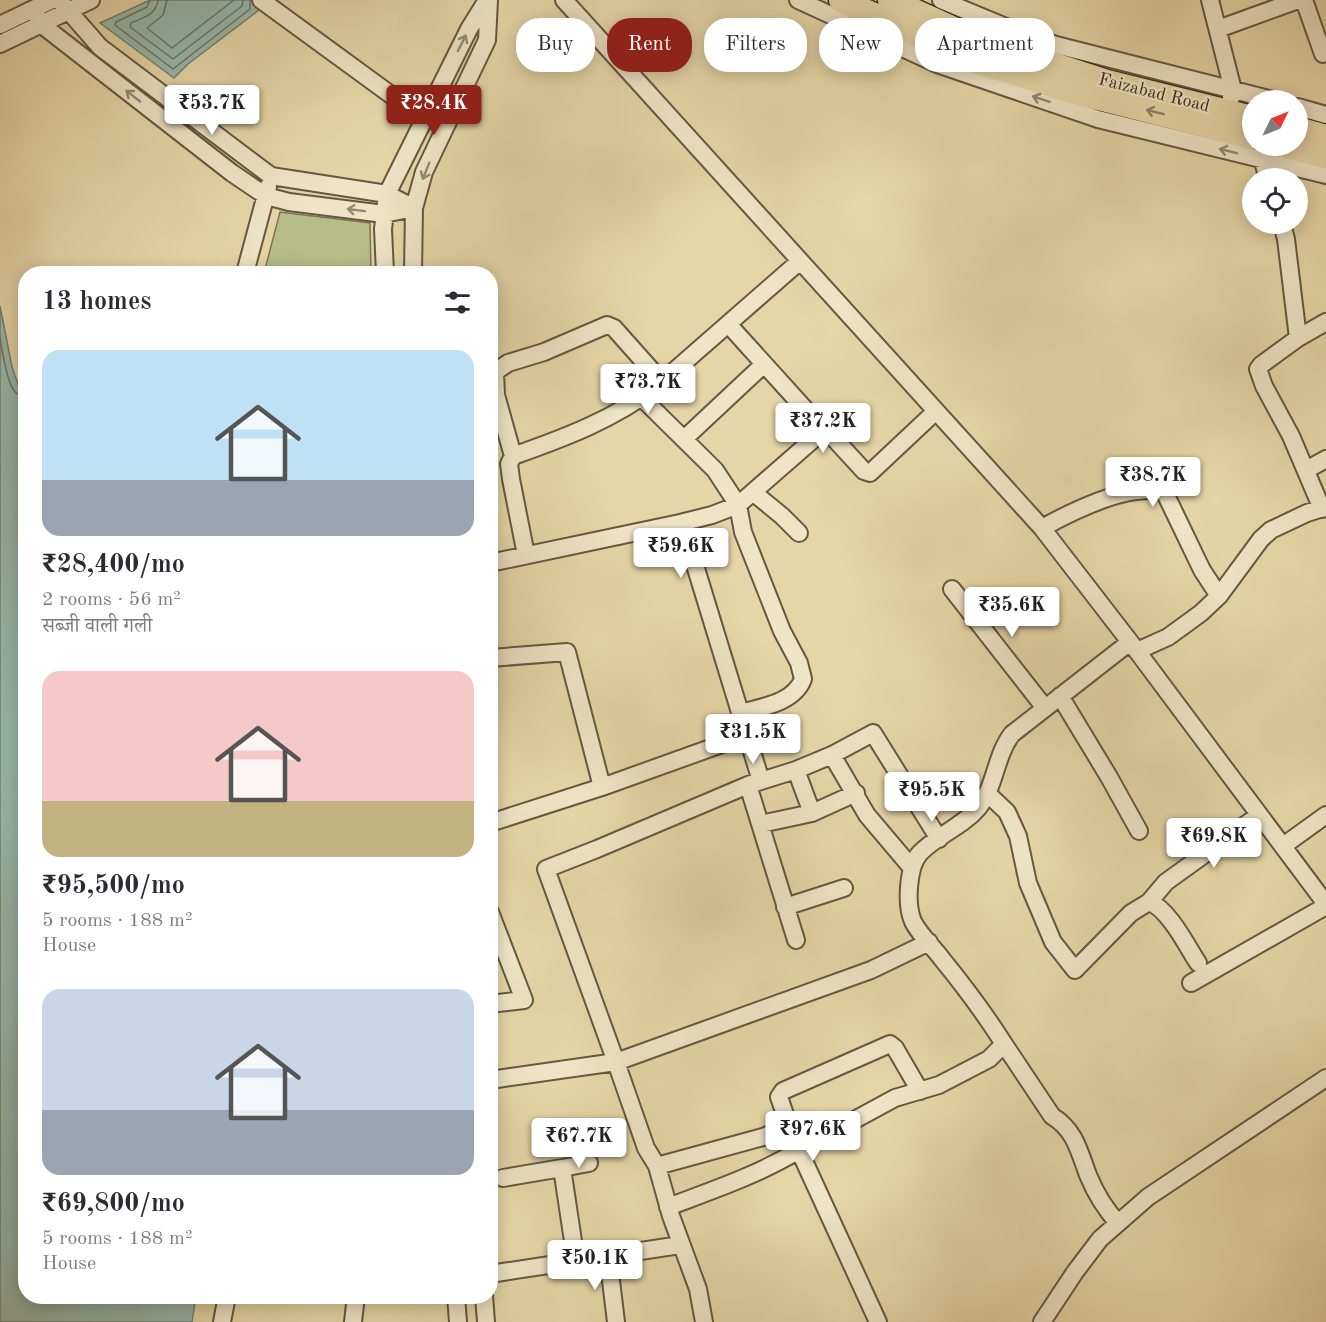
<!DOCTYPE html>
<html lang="en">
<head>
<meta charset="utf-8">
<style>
  :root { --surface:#fff; --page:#f2f2f3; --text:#2b2b33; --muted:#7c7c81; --accent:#8f2418 }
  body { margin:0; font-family:"Old Standard TT","Noto Serif Devanagari",serif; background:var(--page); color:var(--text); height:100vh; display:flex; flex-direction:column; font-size:22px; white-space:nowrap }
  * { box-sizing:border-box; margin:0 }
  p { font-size:20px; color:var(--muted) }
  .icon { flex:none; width:33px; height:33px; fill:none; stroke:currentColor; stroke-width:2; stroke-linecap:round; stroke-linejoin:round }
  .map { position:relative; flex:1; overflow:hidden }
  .side { position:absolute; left:18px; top:266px; width:480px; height:1038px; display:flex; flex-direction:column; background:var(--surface); border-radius:24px; box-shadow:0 3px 15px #0003 }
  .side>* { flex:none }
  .top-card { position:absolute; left:516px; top:18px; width:570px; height:54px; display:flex; gap:12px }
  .needle { width:39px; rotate:47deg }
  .fabs { position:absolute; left:1242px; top:90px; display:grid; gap:12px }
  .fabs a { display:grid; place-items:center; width:66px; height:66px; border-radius:50%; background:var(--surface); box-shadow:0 3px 15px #0003; font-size:30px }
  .price { position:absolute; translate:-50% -51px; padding:0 14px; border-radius:6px; background:#fff; color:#222; font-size:20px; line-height:39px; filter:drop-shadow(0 2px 3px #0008) }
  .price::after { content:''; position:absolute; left:50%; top:36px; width:18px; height:14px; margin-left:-9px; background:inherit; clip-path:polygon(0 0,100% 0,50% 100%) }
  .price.active { background:var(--accent); color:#fff }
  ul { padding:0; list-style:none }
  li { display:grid; align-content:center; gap:12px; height:318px; padding:0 24px }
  li span { display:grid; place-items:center; height:186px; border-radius:18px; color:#555 }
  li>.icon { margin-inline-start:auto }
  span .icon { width:108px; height:108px; fill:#fffc; stroke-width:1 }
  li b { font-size:26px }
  h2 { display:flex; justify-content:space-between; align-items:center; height:72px; padding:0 24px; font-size:26px }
  .pill { padding:0 21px; border-radius:24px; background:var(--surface); box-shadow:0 3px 15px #0003; font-size:21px; line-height:54px }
  .pill.active { background:var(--accent); color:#fff }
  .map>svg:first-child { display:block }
  .green { fill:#b6bd87; stroke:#787653; stroke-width:1.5 }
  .water { fill:#96b9ac; stroke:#718174; stroke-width:1.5 }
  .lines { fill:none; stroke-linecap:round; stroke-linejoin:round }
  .shore { stroke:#687466; stroke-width:1.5 }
  .minor-casing { stroke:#655841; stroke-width:20 }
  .highway-casing { stroke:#3a2e1f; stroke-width:27 }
  .minor { stroke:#efe4c6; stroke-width:16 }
  .highway { stroke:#e6d6a7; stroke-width:24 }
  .oneway { stroke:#948972 }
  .oneway2 { stroke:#908263 }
  .labels { text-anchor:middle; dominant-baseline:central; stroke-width:4.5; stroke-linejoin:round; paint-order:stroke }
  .street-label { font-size:18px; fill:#3a2e1f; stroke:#efe4c6 }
</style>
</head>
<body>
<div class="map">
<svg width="1326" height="1322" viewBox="0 0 1326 1322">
  <rect width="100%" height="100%" fill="#e6d6a7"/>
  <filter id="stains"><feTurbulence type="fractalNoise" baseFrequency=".00333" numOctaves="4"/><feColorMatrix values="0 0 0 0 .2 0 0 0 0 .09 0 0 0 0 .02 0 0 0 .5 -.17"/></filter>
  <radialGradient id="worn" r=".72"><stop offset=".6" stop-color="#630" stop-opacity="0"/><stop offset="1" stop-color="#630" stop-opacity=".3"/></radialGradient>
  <path class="green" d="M280,212L370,223L371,273H264Z"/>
  <path class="water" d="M150,0H252L263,7L188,64L174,78L100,23Z
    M0,306L12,367L19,387L26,390V1296H196L192,1322H0Z"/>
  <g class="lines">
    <path class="shore" d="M150,0L147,7L116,22L115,25L173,69L250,9V0
      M158,0C156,15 143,18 131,23L130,27L173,59L242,6L243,0
      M167,0L163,15L147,28L172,48L234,0
      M0,338C2,349 7,386 16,393C19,395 22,395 26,395"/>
    <defs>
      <path id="minor" d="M59,0L100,47L271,176L387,194L414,208
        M261,0L424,119
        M564,0L1042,528L1137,651L1326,904
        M798,0L937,64L1098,119L1326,175
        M941,0L1013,30L1056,45L1273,100
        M1210,0L1233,90L1231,98
        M1304,0L1323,54
        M33,10L42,25L232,173L266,196L289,202L384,214L414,208
        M0,25L52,0
        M1218,29L1298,0
        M0,44L91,0
        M1298,107L1326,115
        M1262,159L1268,178
        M1282,224L1286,239L1298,338L1326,322
        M245,273L268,187
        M385,273L383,229L387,194L469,29L487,0
        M413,273L414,208L424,172L487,40L489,0
        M728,324L824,430
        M1298,338L1261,365L1258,369L1264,386L1291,436L1322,509
        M642,398L715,470L738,505L743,532L782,631L799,663L803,679C794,703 762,707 740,713
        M684,439L764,364
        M513,456L496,395L495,372L508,363L544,352L607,325L614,328L662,382
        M1306,470L1326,459
        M754,493L782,516L799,533
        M680,523L712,515L738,505L824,430L830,434L864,471L870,473L936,411
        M1042,528C1069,513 1099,498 1130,492C1140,490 1152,490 1163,489L1202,570L1219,596
        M526,555L511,479L509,464L513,456C564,438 615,419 657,386L800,261
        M490,563L680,523L683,526L761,781
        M952,589L1045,708
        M1137,651L1168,637L1201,613L1219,596L1261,539L1271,530L1307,513L1326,507
        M490,658L567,652L602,787L747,735
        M1060,696L1109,777L1139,831
        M832,755L867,815L911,867
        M796,770L812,813
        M748,785L597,849L546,869L616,1062L871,970L929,942
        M988,794L1007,812L1018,836L1028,883L1053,942L1075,970L1131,913L1149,902C1168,908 1187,946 1198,963
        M490,823L602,787
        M761,824L812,813L856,793
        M1283,846L1326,815
        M1149,902L1166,882L1259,815
        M785,907L844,888
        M490,912L524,1000L490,1004
        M796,940L748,785L796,770L832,755L873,733L939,839
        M1191,983L1326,906
        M1004,1044C985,1014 964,986 942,959C934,948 916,931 912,919C906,902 908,866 920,853C937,835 962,827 978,808C996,786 995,756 1012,734L1130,642
        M490,1080L616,1062L646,1148L657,1166L763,1137L789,1126L793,1127L799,1150L895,1098L939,1085L989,1059L1004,1044L1052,1116C1075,1130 1079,1151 1088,1175C1095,1192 1105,1209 1118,1223
        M789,1126L779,1097L783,1091L890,1044L895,1048L920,1091
        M657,1166L671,1216L698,1289L704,1322
        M562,1168L589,1163
        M503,1178L562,1168L576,1261
        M668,1207C713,1190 758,1175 799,1150L878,1322
        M608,1256L616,1322
        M490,1274L680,1245
        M456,1296L458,1322
        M484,1296L486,1322
        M222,1322L227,1296
        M353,1322L356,1296
        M1042,1322L1075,1272L1100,1239L1148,1197L1326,1078"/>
      <path id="highway" d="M841,0L975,61L1072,91L1252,137
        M890,0L978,40L1107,82L1252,118
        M1298,129L1326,137
        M1286,146L1326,156"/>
    </defs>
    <use href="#minor" class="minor-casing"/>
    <use href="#highway" class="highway-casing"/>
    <use href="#minor" class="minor"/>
    <use href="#highway" class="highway"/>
  </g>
  <defs><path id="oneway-shaft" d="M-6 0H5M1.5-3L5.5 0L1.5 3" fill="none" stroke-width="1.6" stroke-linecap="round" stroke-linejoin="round" transform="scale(1.5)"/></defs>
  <g class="oneway">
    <use href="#oneway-shaft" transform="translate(462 43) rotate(-63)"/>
    <use href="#oneway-shaft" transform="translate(133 96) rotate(-142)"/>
    <use href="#oneway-shaft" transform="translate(1041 99) rotate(-161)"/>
    <use href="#oneway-shaft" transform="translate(1228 151) rotate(-166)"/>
    <use href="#oneway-shaft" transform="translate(426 171) rotate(112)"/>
    <use href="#oneway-shaft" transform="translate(356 210) rotate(-173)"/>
  </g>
  <use class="oneway2" href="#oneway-shaft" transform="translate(1155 112) rotate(-166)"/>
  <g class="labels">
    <g class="street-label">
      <text transform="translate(1154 93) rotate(14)">Faizabad Road</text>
    </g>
  </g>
  <rect width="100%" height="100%" filter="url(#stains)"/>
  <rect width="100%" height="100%" fill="url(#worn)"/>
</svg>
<div class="fabs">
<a><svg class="needle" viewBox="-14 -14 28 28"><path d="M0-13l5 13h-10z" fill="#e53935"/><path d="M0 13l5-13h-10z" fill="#7c7c81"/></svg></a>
<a><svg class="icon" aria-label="locate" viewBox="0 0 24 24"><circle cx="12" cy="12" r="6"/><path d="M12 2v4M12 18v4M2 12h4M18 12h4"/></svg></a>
</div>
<b class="price" style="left:212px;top:136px">₹53.7K</b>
<b class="price active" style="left:434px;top:136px">₹28.4K</b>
<b class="price" style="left:648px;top:415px">₹73.7K</b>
<b class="price" style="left:823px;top:454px">₹37.2K</b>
<b class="price" style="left:1153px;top:508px">₹38.7K</b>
<b class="price" style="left:681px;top:579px">₹59.6K</b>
<b class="price" style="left:1012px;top:638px">₹35.6K</b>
<b class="price" style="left:753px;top:765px">₹31.5K</b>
<b class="price" style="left:932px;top:823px">₹95.5K</b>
<b class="price" style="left:1214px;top:869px">₹69.8K</b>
<b class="price" style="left:813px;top:1162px">₹97.6K</b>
<b class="price" style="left:579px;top:1169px">₹67.7K</b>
<b class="price" style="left:595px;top:1291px">₹50.1K</b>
<div class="top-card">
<a class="pill">Buy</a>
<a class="pill active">Rent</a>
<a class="pill">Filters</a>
<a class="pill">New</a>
<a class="pill">Apartment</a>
</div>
<section class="side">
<h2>13 homes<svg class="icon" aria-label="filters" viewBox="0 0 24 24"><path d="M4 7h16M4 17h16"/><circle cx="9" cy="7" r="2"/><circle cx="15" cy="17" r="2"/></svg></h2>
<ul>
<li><span style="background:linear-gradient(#bfe0f5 70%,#9aa5b1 0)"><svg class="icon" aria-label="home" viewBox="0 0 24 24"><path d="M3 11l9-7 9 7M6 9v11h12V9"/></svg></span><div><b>₹28,400/mo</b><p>2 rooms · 56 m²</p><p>सब्जी वाली गली</p></div></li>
<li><span style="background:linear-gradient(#f6c9c9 70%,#c2b280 0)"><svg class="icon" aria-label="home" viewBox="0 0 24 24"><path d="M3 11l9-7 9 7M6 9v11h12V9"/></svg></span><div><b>₹95,500/mo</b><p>5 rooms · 188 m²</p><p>House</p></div></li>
<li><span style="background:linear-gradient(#c9d6e8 65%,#9aa5b1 0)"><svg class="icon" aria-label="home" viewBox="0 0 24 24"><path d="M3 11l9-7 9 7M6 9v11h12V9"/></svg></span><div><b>₹69,800/mo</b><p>5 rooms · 188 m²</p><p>House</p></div></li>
</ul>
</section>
</div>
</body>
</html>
